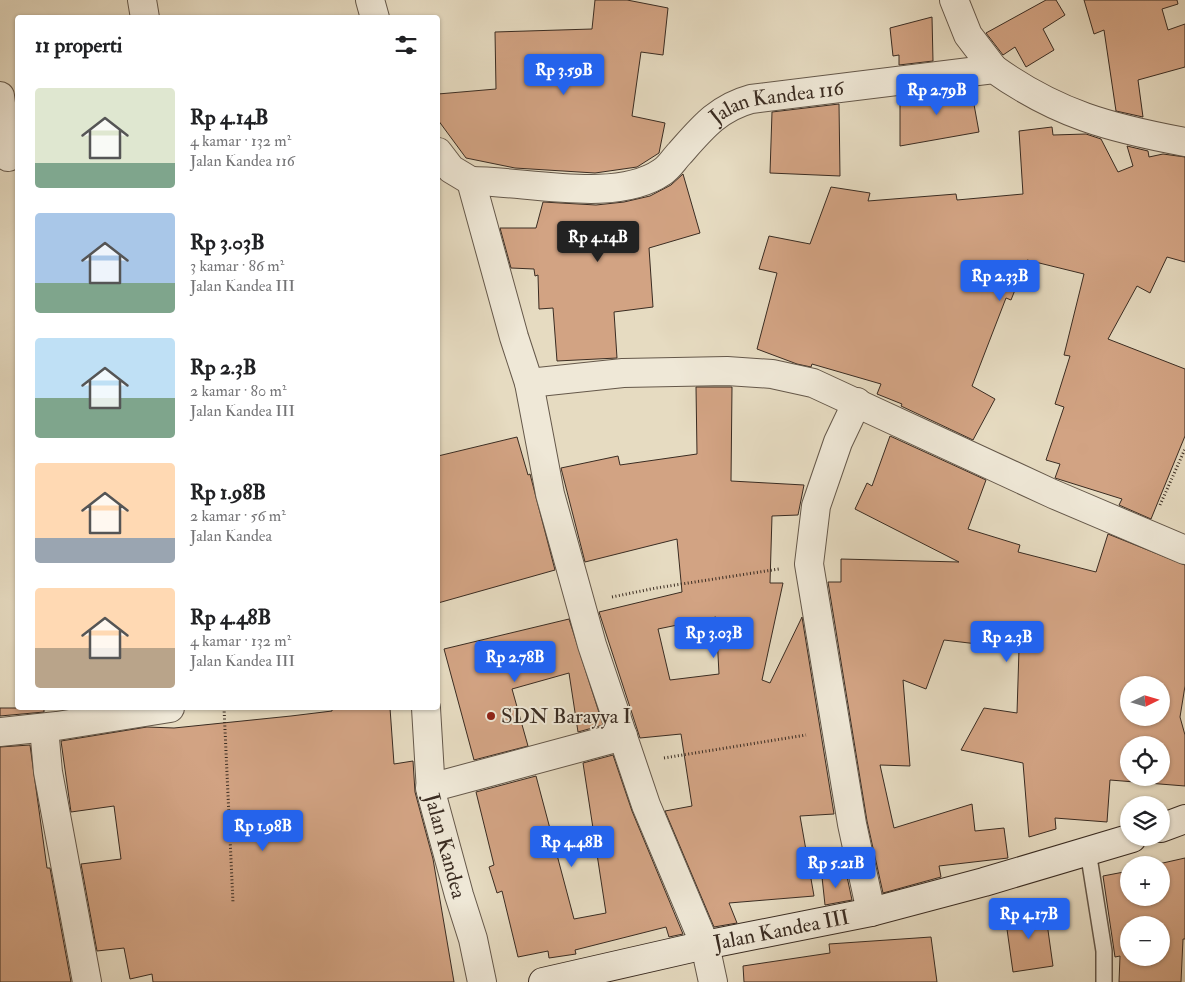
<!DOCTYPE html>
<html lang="id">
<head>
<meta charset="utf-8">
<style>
  :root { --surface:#fff; --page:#f6f6f6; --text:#202124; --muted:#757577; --accent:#2563eb }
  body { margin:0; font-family:"IM FELL Double Pica",serif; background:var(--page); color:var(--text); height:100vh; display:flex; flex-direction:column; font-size:19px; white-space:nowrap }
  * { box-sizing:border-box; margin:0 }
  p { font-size:16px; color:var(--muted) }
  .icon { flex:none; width:28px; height:28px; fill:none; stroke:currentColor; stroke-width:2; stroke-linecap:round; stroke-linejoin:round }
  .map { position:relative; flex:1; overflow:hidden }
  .details { position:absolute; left:15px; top:15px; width:425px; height:695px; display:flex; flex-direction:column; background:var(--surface); border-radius:5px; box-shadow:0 1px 4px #0004 }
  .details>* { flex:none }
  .needle { width:32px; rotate:85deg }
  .controls { position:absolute; left:1120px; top:676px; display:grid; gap:10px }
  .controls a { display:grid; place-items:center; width:50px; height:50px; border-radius:50%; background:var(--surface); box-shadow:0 1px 4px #0004; font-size:25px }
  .price { position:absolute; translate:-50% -42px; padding:0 11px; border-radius:5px; background:var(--accent); color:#fff; font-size:16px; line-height:32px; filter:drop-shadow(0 1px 2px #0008) }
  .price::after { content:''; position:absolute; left:50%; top:30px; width:15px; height:11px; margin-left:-8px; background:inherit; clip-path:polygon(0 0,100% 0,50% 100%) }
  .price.selected { background:#222; color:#fff }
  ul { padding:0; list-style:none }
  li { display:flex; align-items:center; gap:15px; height:125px; padding:0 20px }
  li span { display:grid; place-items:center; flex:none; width:140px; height:100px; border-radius:5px; color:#555 }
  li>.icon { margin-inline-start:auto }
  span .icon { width:60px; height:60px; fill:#fffc; stroke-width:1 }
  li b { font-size:21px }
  h2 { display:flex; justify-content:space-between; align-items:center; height:60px; padding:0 20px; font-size:21px }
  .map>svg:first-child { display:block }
  .building { fill:#d2a383; stroke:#3a2c22; fill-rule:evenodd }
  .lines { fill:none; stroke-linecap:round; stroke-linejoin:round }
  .lane-casing { stroke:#65584a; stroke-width:18 }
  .street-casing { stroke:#65584a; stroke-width:30 }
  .secondary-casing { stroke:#3a2c22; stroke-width:30 }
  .path { stroke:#3a2c22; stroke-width:3; stroke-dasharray:1 2.5; stroke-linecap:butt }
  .lane { stroke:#efe8d7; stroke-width:15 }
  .street { stroke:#efe8d7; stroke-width:28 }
  .secondary { stroke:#efe8d7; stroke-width:28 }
  .poi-dot { fill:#8f2418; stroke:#efe8d7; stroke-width:2 }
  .labels { text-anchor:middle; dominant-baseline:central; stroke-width:4; stroke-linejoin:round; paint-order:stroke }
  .street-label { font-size:21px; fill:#3a2c22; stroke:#efe8d7 }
  .poi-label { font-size:21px; fill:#3a2c22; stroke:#efe8d7; text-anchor:start }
</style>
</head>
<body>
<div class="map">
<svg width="1185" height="982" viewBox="0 0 1185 982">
  <rect width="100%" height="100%" fill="#e6dbc1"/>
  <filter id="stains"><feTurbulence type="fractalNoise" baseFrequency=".004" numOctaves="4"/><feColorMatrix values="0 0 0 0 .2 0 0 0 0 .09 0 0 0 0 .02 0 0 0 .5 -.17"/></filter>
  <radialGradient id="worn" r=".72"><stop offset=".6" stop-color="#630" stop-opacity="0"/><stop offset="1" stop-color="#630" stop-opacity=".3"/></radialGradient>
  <path class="building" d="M595,0H627L668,8L663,55L641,52L632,116L665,123L659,153L637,167L595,173L515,168L466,158L438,120V94L496,89L495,32L592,29Z
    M1046,0H1056L1065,15L1043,29L1054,50L1026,67L1015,47L1003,55L986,33Z
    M1084,0H1177L1178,4L1162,9L1168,30L1185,24V67L1138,80L1143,117L1116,111L1104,30L1094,34Z
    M932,17L933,61L899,65V55L893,56L890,28Z
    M971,88L979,132L900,146V96Z
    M839,104L840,176L770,173L772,112Z
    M1052,127L1053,135L1086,134L1101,139L1118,172L1133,166L1127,146L1148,151L1149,157L1163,154L1185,157V262L1167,257L1150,293L1137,286L1108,339L1185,369V436L1151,519L1119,505L1122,499L1055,478L1060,464L1046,460L1064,407L1055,404L1070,356L1064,355L1084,274L1027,260L1011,300L1006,298L972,386L995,399L973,440L901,406L902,404L877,394L881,384L812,364L811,367L797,364L757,349L777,273L759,269L769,236L810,244L831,187L870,193L868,201L956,194L957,200L1023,194L1019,131Z
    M683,174L700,233L649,248L653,307L614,312L617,358L557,361L553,308L539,309L538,275L535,276L534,269L511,268L500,228H536L543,202L596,205L624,202L650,196L671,185Z
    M696,387H732L731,481L804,485L798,515L772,516L770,583H783L762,680L770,683L802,617L834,814L800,816L814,896L729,903L737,923L714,927L665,811L692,806L681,734L640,738L599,612L682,592L677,539L585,562L561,468L618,456L620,465L697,454ZM716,617L719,674L670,680L658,629Z
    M890,436L986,480L968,529L1020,545L1018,552L1096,572L1108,534L1185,565V686L1180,717L1185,735V786L1110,780L1107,822L1055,818L1056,829L1029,837L1023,763L961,750L984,708L1017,713L1019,649L944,640L926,689L903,680L910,766L880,765L894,828L972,804L975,831L1004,828L1008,858L939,866L941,877L883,893L867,821L828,582H841V559L959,562L855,509L867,483L872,486ZM1129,685H1161V718H1129ZM1129,745H1161V778H1129Z
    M517,437L528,475L530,474L555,570L438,603V456Z
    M569,619L603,725L578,732L569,673L512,689L528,746L474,760L444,649Z
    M0,708H44V712L0,716Z
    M332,708H390L394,764L413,761L415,792L433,859L454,982H153L152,974L130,979L124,948L97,951L81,864L121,859L114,806L71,812L61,741L147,727L174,728L291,716L332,711Z
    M30,745L47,868H50L71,982H0V747Z
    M613,755L632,811L683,934L669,937L666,927L575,950L576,954L549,958L548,951L518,957L502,891L497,893L489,867L494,865L476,792L536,776L574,919L606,913L583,763Z
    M1185,858V939H1183L1181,982H1119L1120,956L1115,957L1103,876L1129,871V898H1161V865H1154ZM1129,925H1161V958H1129Z
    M846,872L852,900L825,905L822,877Z
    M1045,909L1053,966L1013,972L1005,915Z
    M931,937L937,982H744L743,966L830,953L829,944Z"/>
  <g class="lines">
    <defs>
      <path id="lane" d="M1088,851L1104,951V982"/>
      <g id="street">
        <path d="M142,0L145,18"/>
        <path d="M370,0L375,18"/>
        <path d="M954,0L968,35L994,69"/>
        <path d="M0,96L8,157"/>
        <path d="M438,152L451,169L471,181L514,337L529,383L550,494L592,645L646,805L705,945L713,982"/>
        <path id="s1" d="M471,181C526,181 616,204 662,172C669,168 674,159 680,153C702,128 718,108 751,99L994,69C1057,114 1110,128 1185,142"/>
        <path d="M529,383L623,373L727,371L772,374L813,383L1053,494L1185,550"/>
        <path d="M857,402L838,442L816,506L809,564L852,824L871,912"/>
        <path id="s2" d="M426,708L431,792L459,895L473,939L482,982"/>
        <path d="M44,728L48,772L87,982"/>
        <path d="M0,732L57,726L170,708"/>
        <path d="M430,788L623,736"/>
      </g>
      <g id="secondary">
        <path d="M1161,828L1185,819"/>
        <path id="s3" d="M543,982L705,945L871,912L984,882L1132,838"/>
      </g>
    </defs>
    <use href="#lane" class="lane-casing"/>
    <use href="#street" class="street-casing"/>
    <use href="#secondary" class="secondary-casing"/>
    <path class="path" d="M1160,505L1185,449
      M612,597L656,588L779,569
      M224,708L233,903
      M664,758L806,735"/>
    <use href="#lane" class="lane"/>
    <use href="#street" class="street"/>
    <use href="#secondary" class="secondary"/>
  </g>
  <circle class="poi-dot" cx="491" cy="716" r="5"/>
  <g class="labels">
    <g class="street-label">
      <text stroke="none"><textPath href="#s1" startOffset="336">Jalan Kandea 116</textPath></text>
      <text stroke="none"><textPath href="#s2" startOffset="140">Jalan Kandea</textPath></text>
      <text stroke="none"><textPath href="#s3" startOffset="244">Jalan Kandea III</textPath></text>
    </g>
    <g class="poi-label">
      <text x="501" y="716">SDN Barayya I</text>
    </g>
  </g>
  <rect width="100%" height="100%" filter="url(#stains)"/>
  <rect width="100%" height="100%" fill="url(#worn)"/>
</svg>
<div class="controls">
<a><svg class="needle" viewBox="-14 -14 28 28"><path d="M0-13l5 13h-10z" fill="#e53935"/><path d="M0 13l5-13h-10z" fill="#757577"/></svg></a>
<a><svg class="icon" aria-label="locate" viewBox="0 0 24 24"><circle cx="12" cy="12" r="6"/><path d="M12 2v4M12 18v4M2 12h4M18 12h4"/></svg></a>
<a><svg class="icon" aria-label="layers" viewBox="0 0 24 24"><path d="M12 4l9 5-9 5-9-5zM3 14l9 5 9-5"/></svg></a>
<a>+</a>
<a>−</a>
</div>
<b class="price" style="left:564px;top:96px">Rp 3.59B</b>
<b class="price" style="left:937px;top:116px">Rp 2.79B</b>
<b class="price selected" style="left:598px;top:263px">Rp 4.14B</b>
<b class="price" style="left:1000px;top:302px">Rp 2.33B</b>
<b class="price" style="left:714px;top:659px">Rp 3.03B</b>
<b class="price" style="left:1007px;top:663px">Rp 2.3B</b>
<b class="price" style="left:515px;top:683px">Rp 2.78B</b>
<b class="price" style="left:263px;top:852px">Rp 1.98B</b>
<b class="price" style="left:572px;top:868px">Rp 4.48B</b>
<b class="price" style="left:836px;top:889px">Rp 5.21B</b>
<b class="price" style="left:1029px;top:940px">Rp 4.17B</b>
<section class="details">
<h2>11 properti<svg class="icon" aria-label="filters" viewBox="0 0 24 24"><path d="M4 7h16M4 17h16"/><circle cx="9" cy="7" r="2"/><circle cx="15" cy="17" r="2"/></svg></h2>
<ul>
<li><span style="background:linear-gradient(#dfe7d0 75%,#7fa58c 0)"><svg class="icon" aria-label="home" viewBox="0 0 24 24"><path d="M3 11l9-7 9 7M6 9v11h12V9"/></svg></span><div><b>Rp 4.14B</b><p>4 kamar · 132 m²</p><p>Jalan Kandea 116</p></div></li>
<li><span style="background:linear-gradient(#a9c7e8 70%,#7fa58c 0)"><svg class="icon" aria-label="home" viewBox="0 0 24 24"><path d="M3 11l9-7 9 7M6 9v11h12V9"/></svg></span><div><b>Rp 3.03B</b><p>3 kamar · 86 m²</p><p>Jalan Kandea III</p></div></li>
<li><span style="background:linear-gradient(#bfe0f5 60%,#7fa58c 0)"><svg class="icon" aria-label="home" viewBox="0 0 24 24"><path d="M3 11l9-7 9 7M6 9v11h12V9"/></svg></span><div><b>Rp 2.3B</b><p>2 kamar · 80 m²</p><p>Jalan Kandea III</p></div></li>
<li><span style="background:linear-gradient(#ffd9b3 75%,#9aa5b1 0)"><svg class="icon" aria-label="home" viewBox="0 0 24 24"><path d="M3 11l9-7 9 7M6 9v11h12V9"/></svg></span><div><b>Rp 1.98B</b><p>2 kamar · 56 m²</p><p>Jalan Kandea</p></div></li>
<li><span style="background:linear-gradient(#ffd9b3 60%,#b9a48a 0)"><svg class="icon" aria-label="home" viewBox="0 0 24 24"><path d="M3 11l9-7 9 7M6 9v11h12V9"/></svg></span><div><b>Rp 4.48B</b><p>4 kamar · 132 m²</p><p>Jalan Kandea III</p></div></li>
</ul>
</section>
</div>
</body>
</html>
